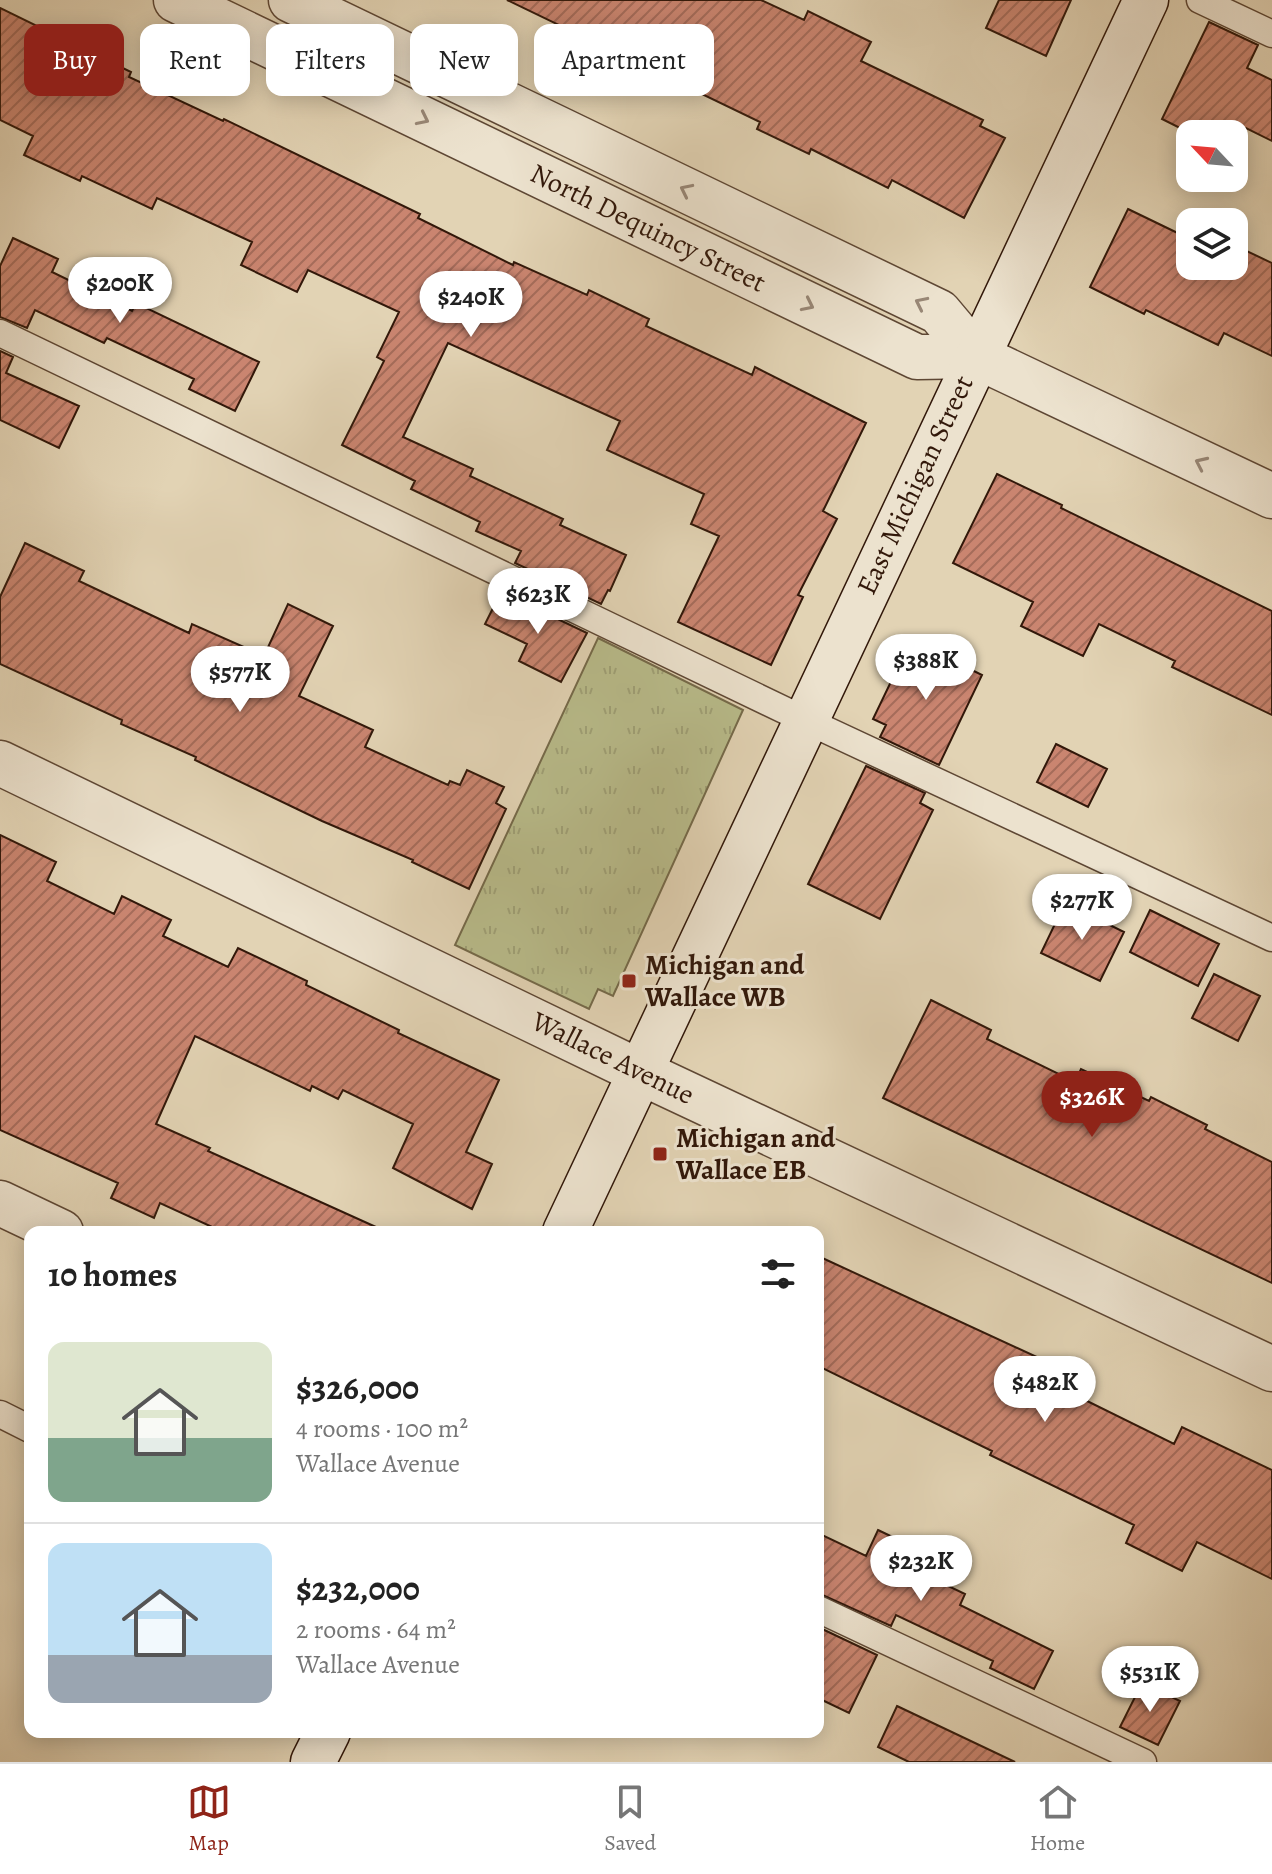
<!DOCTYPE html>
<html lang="en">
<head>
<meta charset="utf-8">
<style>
  :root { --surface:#fff; --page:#f6f6f6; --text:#222; --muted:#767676; --line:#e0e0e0; --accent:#8f2418 }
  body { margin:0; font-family:Alegreya,serif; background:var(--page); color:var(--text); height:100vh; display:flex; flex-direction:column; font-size:30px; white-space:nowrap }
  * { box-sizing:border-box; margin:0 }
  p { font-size:26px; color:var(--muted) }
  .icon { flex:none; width:44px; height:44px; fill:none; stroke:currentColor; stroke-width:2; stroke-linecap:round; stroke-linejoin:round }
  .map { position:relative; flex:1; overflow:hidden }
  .panel { position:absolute; left:24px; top:1226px; width:800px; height:512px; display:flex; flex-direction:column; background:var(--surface); border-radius:16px; box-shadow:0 4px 20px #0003 }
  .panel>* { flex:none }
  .hud { position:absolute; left:24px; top:24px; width:800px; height:72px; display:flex; gap:16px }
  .needle { width:52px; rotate:296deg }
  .tools { position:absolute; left:1176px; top:120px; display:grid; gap:16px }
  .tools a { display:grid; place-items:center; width:72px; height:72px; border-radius:16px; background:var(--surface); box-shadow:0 4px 20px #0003; font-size:40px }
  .price { position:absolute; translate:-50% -68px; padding:0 18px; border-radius:28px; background:#fff; color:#222; font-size:26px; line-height:52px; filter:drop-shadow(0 2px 4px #0008) }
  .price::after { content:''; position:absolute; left:50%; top:48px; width:24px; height:18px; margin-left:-12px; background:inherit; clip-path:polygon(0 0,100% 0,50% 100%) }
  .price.active { background:var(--accent); color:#fff }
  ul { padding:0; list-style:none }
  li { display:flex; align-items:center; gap:24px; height:200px; padding:0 24px }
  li+li { border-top:2px solid var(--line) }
  li span { display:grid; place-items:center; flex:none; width:224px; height:160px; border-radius:16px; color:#555 }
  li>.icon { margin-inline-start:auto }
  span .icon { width:96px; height:96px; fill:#fffc; stroke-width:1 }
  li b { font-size:34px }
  h2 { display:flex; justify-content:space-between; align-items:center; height:96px; padding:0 24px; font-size:34px }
  .tag { padding:0 28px; border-radius:16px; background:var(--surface); box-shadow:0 4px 20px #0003; font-size:28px; line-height:72px }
  .tag.active { background:var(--accent); color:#fff }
  .dock { display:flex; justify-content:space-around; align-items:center; height:112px; border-top:2px solid var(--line); background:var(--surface); font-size:22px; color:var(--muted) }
  .dock a { display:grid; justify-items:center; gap:4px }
  .dock .active { color:var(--accent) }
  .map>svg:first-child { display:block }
  .park { fill:url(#park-tufts); stroke:#756a4a; stroke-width:2 }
  .building { fill:url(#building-hatch); stroke:#32180a; stroke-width:2 }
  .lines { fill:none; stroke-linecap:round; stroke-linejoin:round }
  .lane-casing { stroke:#5e4734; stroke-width:29 }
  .street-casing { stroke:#5e4734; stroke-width:47 }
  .secondary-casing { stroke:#32180a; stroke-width:47 }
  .lane { stroke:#ece2ce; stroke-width:26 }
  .street { stroke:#ece2ce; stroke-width:44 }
  .secondary { stroke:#ece2ce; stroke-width:44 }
  .oneway { stroke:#988776 }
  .poi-dot { fill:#8f2418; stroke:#ece2ce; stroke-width:3 }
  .labels { text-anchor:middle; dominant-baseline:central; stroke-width:6; stroke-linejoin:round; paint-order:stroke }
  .street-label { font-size:28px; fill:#32180a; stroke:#ece2ce }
  .poi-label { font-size:28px; font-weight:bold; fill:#32180a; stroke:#ece2ce; text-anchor:start }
</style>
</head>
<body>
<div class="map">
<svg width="1272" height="1762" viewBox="0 0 1272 1762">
  <defs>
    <pattern id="park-tufts" width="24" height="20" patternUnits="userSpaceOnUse" patternTransform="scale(2)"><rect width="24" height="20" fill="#b8bb8a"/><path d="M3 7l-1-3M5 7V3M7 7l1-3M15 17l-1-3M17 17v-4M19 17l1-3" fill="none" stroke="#9fa076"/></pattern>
    <pattern id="building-hatch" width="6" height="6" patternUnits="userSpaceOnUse" patternTransform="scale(2)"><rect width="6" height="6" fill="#ca8570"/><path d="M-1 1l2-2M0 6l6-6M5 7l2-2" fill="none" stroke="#a56c5a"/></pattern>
  </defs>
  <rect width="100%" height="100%" fill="#e2d3b4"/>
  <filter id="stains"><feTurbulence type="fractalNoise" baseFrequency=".0025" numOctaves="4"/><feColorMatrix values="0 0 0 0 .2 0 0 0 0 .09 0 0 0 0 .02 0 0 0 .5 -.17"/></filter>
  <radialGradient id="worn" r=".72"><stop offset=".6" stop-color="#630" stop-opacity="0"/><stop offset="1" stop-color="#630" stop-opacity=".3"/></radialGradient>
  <path class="park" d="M598,638L743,710L613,996L598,989L589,1009L455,945Z"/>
  <path class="building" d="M507,0H761L804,20L808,11L871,42L861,61L983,120L980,126L1005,138L964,218L892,180L888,188L811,149L809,154L757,129L760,122Z
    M999,0H1071L1046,56L986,28Z
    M0,8L131,72L129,77L223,121L224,119L420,214L418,218L513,265L514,262L587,295L589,290L649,319L646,326L752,375L755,367L866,423L823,511L837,519L798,595L803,597L771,665L678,622L719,536L691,524L704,494L607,450L620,421L448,343L403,437L473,469L470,476L563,519L560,525L626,555L610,591L608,590L601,604L515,563L521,551L476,531L480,522L411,489L415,481L342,445L384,361L377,357L399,312L308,270L297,292L241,265L252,242L157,198L152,209L82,176L80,181L24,155L33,136L0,120Z
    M1209,22L1258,45L1247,68L1272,80V141L1246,128L1243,134H1192L1162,119Z
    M1128,209L1190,239V266H1234V245L1272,263V356L1224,333L1218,345L1146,310L1144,314L1090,287Z
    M13,238L58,259L52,272L132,311L136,303L259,362L235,411L189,389L194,379L107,338L104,343L35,310L27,328L0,317V266Z
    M0,351L13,357L6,373L79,406L59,448L0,420Z
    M997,474L1062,505L1061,508L1272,611V715L1172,667L1175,661L1099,624L1083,656L1021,626L1033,602L953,563Z
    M25,543L84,571L79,581L189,633L192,624L264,656L288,604L333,626L299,696L373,730L365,747L448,785L450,781L460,785L467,770L504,787L496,803L506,809L469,889L412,862L413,860L322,821L195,760L196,757L121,724L122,720L0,664V597Z
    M501,592L587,633L561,682L519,661L527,644L485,624Z
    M911,640L982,675L939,765L880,737L886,725L873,719Z
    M1056,744L1107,769L1088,807L1037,782Z
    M866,766L925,793L920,803L933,810L880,919L808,884Z
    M0,835L56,862L47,881L114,914L122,896L171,920L163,936L228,967L238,948L307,981L306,985L399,1030L398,1033L499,1080L466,1152L492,1164L472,1209L393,1168L413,1124L343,1090L338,1099L312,1086L310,1091L195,1036L156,1124L210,1148L208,1151L387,1232H223L160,1203L154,1218L111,1198L118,1183L0,1130Z
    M1065,903L1124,932L1100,981L1041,953Z
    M1150,910L1219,944L1198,986L1130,952Z
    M1214,974L1260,996L1238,1041L1192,1018Z
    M931,1000L991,1030L987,1039L1075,1082L1081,1069L1149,1101L1151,1097L1207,1125L1205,1129L1272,1162V1283L883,1098Z
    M818,1256L1093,1383L1085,1400L1174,1444L1182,1427L1272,1470V1579L1197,1542L1182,1571L1126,1543L1134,1525L990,1455L992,1451L818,1366Z
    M878,1530L928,1554L919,1572L965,1594L960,1605L1053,1651L1034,1689L990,1668L993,1661L896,1615L891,1626L818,1593V1533L866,1556Z
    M818,1627L877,1655L849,1713L818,1698Z
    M1142,1683L1180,1701L1158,1745L1120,1727Z
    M897,1706L1015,1762H909L878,1747Z"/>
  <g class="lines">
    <defs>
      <path id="lane" d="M1200,0L1272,34
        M0,333L805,720L1272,938
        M0,1414L30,1429
        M818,1609L1143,1762"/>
      <path id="street" d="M176,0L917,357L976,356
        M291,0L939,312L976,356L1272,496
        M0,763L640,1072L1272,1369
        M0,1203L61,1232"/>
      <path id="secondary" d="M565,1232L1146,0
        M313,1762L328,1732"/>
    </defs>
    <use href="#lane" class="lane-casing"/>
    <use href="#street" class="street-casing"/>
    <use href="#secondary" class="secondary-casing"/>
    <use href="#lane" class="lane"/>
    <use href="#street" class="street"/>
    <use href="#secondary" class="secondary"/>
  </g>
  <defs><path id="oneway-chevron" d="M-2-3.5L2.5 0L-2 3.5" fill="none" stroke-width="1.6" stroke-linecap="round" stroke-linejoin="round" transform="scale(2)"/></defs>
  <g class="oneway">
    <use href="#oneway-chevron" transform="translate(423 119) rotate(26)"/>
    <use href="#oneway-chevron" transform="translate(686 190) rotate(-154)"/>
    <use href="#oneway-chevron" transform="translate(921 303) rotate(-154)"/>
    <use href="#oneway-chevron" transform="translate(808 305) rotate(26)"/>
    <use href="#oneway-chevron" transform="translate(1201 463) rotate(-155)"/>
  </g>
  <g class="poi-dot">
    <rect x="621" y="973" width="16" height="16" rx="4"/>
    <rect x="652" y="1146" width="16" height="16" rx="4"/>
  </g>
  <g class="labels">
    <g class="street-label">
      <text transform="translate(648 228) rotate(26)">North Dequincy Street</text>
      <text transform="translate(915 485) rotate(-65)">East Michigan Street</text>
      <text transform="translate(613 1058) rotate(26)">Wallace Avenue</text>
    </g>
    <g class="poi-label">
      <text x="645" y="965">Michigan and<tspan x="645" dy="32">Wallace WB</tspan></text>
      <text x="676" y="1138">Michigan and<tspan x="676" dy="32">Wallace EB</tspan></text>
    </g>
  </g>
  <rect width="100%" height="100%" filter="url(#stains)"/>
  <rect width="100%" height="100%" fill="url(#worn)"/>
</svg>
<div class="tools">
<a><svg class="needle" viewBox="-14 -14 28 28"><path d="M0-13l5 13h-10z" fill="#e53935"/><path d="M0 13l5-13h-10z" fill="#767676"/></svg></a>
<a><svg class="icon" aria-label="layers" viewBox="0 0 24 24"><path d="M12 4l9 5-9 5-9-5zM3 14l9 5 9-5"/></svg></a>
</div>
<b class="price" style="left:120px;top:325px">$200K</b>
<b class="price" style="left:471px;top:339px">$240K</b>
<b class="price" style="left:538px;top:636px">$623K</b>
<b class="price" style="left:926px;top:702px">$388K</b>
<b class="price" style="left:240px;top:714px">$577K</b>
<b class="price" style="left:1082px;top:942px">$277K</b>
<b class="price active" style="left:1092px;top:1139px">$326K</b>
<b class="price" style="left:1045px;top:1424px">$482K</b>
<b class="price" style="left:921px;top:1603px">$232K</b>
<b class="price" style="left:1150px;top:1714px">$531K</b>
<div class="hud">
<a class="tag active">Buy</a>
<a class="tag">Rent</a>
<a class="tag">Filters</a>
<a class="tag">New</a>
<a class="tag">Apartment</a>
</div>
<section class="panel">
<h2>10 homes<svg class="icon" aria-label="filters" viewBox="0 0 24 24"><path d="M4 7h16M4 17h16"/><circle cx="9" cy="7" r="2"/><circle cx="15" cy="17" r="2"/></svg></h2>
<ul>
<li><span style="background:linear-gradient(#dfe7d0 60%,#7fa58c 0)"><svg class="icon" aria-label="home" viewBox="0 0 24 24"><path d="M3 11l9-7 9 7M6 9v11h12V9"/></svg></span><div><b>$326,000</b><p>4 rooms · 100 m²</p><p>Wallace Avenue</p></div></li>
<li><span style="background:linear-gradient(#bfe0f5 70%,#9aa5b1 0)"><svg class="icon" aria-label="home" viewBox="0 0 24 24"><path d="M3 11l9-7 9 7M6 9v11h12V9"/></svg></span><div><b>$232,000</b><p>2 rooms · 64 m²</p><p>Wallace Avenue</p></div></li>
</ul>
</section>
</div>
<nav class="dock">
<a class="active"><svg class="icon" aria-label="map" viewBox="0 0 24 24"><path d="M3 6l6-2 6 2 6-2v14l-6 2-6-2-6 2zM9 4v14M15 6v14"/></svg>Map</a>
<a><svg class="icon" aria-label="saved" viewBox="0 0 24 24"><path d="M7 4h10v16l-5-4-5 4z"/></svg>Saved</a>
<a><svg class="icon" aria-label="home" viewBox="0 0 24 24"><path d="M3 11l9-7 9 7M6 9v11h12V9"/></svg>Home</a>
</nav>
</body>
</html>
